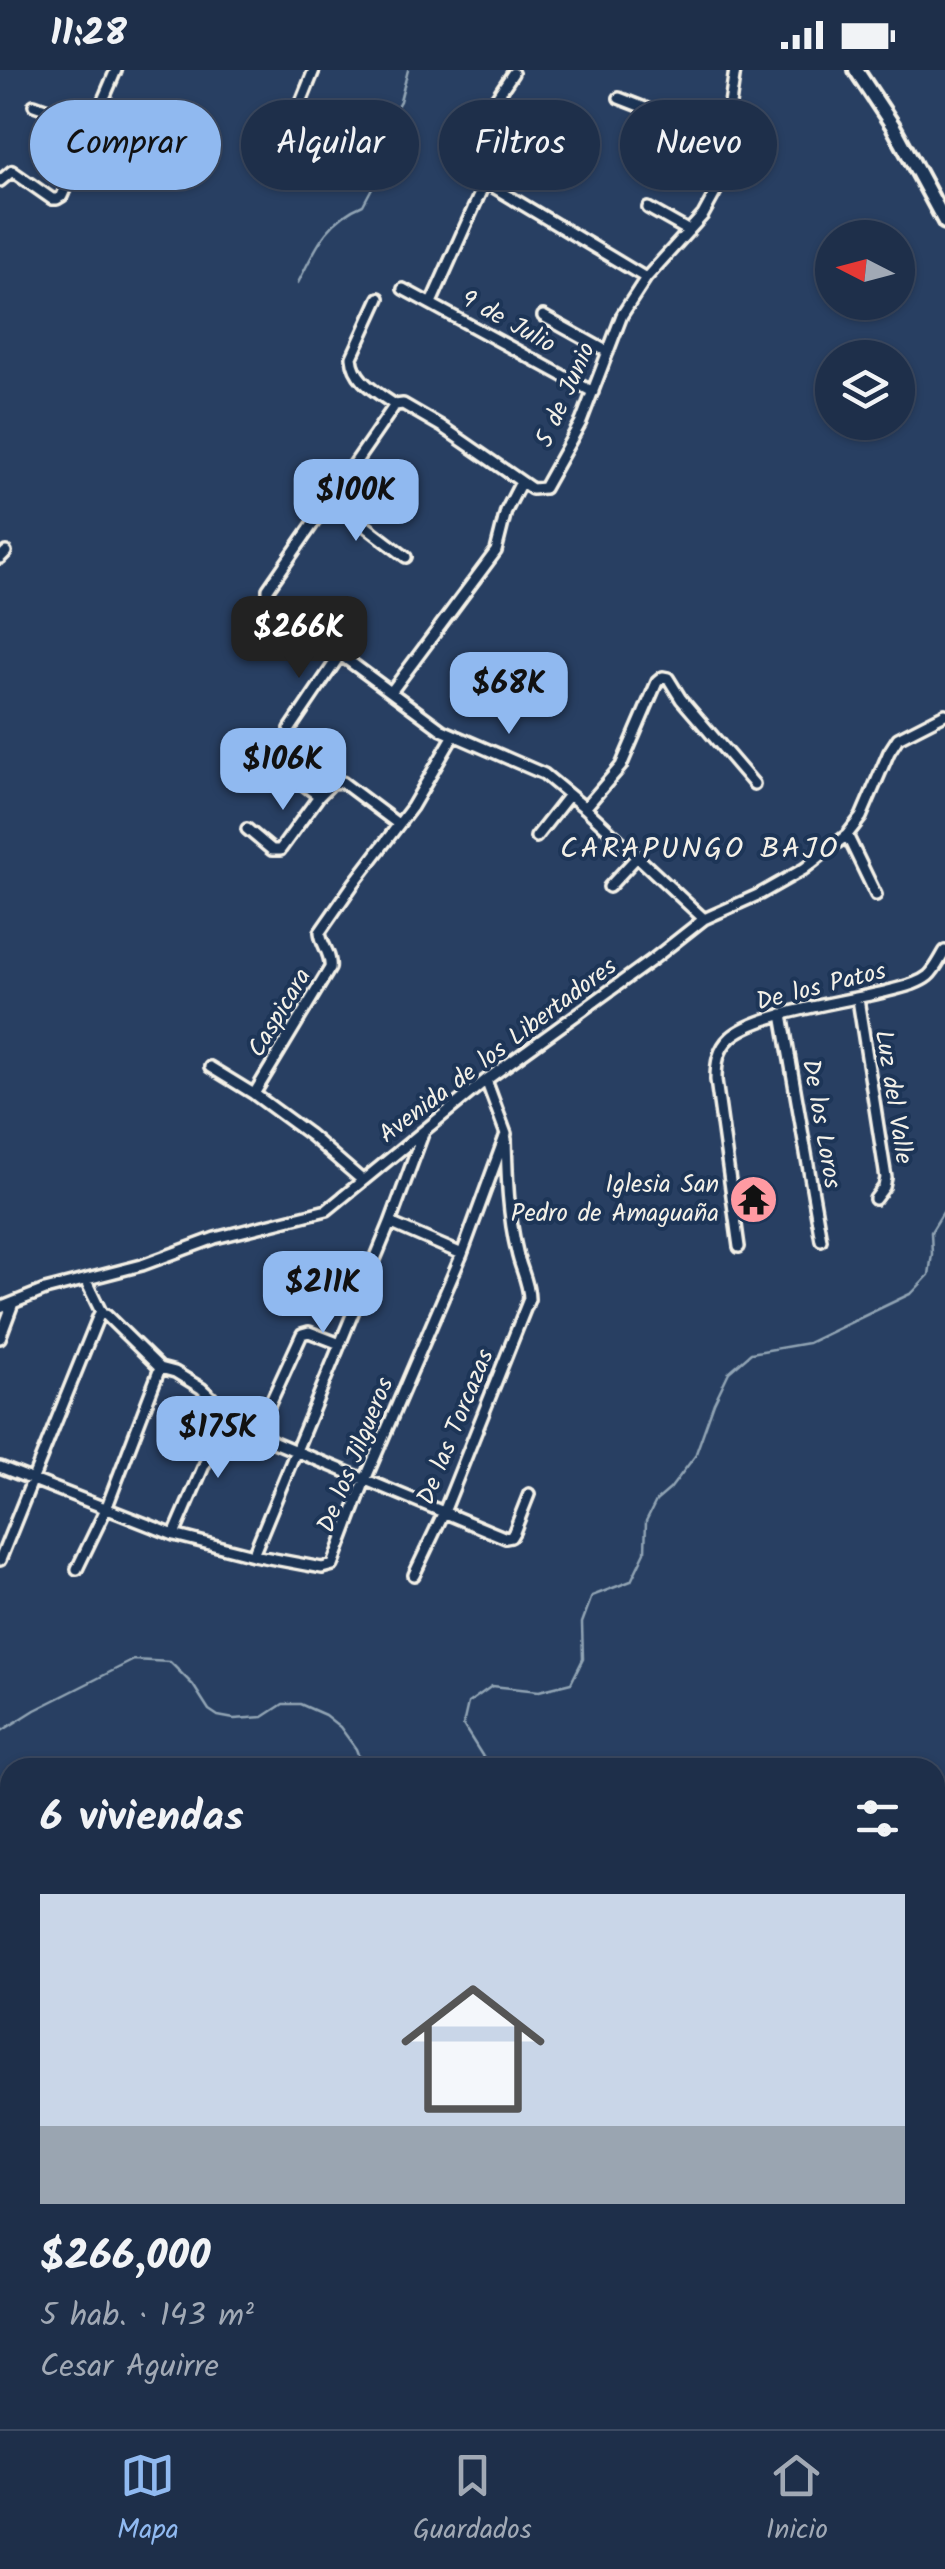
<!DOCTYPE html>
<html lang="es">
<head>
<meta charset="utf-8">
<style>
  :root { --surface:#1e2f4a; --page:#2b3b54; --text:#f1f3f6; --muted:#a1a9b5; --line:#3c4a62; --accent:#90b9f0 }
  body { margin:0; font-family:Kalam,sans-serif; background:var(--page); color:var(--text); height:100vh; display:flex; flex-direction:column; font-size:38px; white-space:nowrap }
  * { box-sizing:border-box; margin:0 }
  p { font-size:32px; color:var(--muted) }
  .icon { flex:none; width:55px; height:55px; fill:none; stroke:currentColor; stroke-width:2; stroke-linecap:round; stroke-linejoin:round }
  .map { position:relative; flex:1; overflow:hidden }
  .sheet { position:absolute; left:0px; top:1688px; width:945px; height:672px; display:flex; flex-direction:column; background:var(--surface); border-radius:30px 30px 0 0; box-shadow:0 2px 8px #0004,0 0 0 2px var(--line) }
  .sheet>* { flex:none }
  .guide { position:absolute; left:30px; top:30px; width:885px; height:90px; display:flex; gap:20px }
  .needle { width:65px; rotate:276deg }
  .controls { position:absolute; left:815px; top:150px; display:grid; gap:20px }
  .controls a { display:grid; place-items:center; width:100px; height:100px; border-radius:50%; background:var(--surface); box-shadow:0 2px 8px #0004,0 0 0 2px var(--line); font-size:50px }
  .price { position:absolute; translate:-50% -85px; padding:0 22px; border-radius:20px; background:var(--accent); color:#111; font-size:32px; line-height:65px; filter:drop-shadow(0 2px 5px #0008) }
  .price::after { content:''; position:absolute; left:50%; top:60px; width:30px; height:22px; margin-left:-15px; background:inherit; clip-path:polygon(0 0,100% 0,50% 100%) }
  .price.active { background:#222; color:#fff }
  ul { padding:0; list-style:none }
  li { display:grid; align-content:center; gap:20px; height:530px; padding:0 40px }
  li+li { border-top:2px solid var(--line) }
  li span { display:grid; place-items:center; height:310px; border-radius:0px; color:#555 }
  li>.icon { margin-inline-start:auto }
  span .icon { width:180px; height:180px; fill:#fffc; stroke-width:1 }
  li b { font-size:42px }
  h2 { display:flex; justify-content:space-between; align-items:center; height:120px; padding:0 40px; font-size:42px }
  .tag { padding:0 35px; border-radius:45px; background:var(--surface); box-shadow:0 2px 8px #0004,0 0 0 2px var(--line); font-size:35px; line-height:90px }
  .tag.active { background:var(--accent); color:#111 }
  .status { display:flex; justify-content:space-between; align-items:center; height:70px; padding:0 50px; background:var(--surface); direction:ltr }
  .status svg { height:28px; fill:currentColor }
  .tabs { display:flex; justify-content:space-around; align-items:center; height:140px; border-top:2px solid var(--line); background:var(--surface); font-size:28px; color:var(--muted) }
  .tabs a { display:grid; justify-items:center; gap:5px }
  .tabs .active { color:var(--accent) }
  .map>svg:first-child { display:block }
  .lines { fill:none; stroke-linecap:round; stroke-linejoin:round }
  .stream { stroke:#91a4b4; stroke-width:2.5 }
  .street-casing { stroke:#f4f1e8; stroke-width:16 }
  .secondary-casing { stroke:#f4f1e8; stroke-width:20 }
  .street { stroke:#1d3557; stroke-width:9 }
  .secondary { stroke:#1d3557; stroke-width:12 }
  .labels { text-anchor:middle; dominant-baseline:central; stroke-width:8; stroke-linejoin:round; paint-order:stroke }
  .street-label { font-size:25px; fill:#f4f1e8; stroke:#1d3557 }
  .poi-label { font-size:25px; fill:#f4f1e8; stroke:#1d3557; text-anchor:end }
  .quarter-label { font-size:30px; letter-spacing:2.5px; fill:#f4f1e8; stroke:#1d3557 }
</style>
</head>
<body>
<div class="status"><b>11:28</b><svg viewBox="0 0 49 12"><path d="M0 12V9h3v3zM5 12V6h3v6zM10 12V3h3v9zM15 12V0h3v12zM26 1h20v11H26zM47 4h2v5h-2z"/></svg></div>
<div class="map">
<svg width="945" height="2359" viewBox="0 0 945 2359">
  <rect width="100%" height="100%" fill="#283f62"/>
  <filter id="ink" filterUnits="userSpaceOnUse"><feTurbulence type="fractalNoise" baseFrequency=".01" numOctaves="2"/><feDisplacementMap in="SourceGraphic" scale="20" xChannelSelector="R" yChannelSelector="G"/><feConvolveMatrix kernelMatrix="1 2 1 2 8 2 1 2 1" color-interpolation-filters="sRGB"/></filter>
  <g filter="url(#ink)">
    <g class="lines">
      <path class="stream" d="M298,213C315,180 326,150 363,135L372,118L371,91L378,68L400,31L408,0
        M0,1662L35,1640L134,1590L170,1592L193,1615L209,1640L218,1646L234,1649L263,1647L283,1634H300L325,1645L340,1657L356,1679L363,1698
        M490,1698L463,1655L468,1633L492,1616L539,1621L571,1613L583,1589L582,1553L592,1526L631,1511L645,1482L646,1451L656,1431L670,1419L695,1386L714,1333L729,1302L751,1283L808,1273L912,1223L929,1205L932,1184L931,1162L945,1139"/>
      <defs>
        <path id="street" d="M513,3L458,86L459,94L485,112L646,208
          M619,28L735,73
          M34,35L93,56
          M273,102L314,0
          M0,111L12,101L52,129H57L62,126L116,0
          M648,138L689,161
          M403,219L593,322
          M379,228L352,287C354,312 377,322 395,335
          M431,233L485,112
          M543,246L608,282
          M330,429L406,487
          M0,488L6,482
          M391,622L496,481L506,441L521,412
          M290,659L340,585
          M280,697L319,726L332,713L342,712L398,754
          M585,738L621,696L657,612L663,607L668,608L681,629L754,714
          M247,759L272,780H280L319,726
          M847,765L876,825
          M536,767L569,725
          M609,817L636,788
          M704,849L585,738L544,704L442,660L268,531V519L395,335L403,334L441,356L532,419L544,418L581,352L622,245L646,208L703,145L733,90L735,73L729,41L735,0
          M858,929L886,1108L884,1117L875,1129
          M782,944L821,1170
          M210,997L254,1024
          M362,1110L310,1065L254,1024L330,898C332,884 321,875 320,862L354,813L412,737L454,665
          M390,1153L462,1184
          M739,1177L716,1010C716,994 718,979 730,968C757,942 852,931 892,920C903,917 918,914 928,906C935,900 940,889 945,881
          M0,1238L45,1220L142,1195L215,1168L327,1140L486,1010L652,890L704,849L760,824L804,799L847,765L861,747L889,682L898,668L945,644
          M102,1244L106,1245L160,1298L175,1302L201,1318L227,1342L274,1372L506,1468L511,1467L514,1462L529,1424
          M0,1268L13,1233
          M257,1362L302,1264L309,1262L340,1274
          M0,1397L174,1465L253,1485L322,1498L333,1495L365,1410L462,1184L506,1064L486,1010
          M174,1465L227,1342
          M253,1485L390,1153L424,1061
          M0,1490L99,1245L102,1244L86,1211
          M77,1499L106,1439L160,1298
          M414,1505L444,1442L529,1229C529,1212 520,1198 517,1182C508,1145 507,1107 506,1069"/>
        <path id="secondary" d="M856,0L893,56L945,152"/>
      </defs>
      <use href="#street" class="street-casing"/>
      <use href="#secondary" class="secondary-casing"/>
      <use href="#street" class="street"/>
      <use href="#secondary" class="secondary"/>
    </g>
  </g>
  <defs>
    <symbol id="temple-disc" viewBox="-11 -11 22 22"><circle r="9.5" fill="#ff9aa2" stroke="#1d3557"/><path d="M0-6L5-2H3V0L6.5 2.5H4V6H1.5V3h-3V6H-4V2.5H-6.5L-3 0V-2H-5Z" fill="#111"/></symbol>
  </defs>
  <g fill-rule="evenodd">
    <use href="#temple-disc" x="726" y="1102" width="55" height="55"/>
  </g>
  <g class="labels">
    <g class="street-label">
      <text transform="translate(508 252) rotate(29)">9 de Julio</text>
      <text transform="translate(566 325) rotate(-66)">5 de Junio</text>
      <text transform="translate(821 917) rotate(-14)">De los Patos</text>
      <text transform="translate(280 943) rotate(-59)">Caspicara</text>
      <text transform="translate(498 981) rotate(-37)">Avenida de los Libertadores</text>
      <text transform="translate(893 1027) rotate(81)">Luz del Valle</text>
      <text transform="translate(821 1054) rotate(80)">De los Loros</text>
      <text transform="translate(456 1357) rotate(-68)">De las Torcazas</text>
      <text transform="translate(356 1385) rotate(-68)">De los Jilgueros</text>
    </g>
    <g class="poi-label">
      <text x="719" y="1115">Iglesia San<tspan x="719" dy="29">Pedro de Amaguaña</tspan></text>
    </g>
    <g class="quarter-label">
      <text x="700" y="780">CARAPUNGO BAJO</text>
    </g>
  </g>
</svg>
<div class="controls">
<a><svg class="needle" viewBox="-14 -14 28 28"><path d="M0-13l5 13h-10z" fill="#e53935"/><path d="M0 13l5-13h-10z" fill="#a1a9b5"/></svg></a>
<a><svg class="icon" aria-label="layers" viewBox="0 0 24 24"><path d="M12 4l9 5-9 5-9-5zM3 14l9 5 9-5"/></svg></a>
</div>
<b class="price" style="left:356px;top:474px">$100K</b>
<b class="price active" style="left:299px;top:611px">$266K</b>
<b class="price" style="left:509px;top:667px">$68K</b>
<b class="price" style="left:283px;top:743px">$106K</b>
<b class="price" style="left:323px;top:1266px">$211K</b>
<b class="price" style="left:218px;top:1411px">$175K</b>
<div class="guide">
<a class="tag active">Comprar</a>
<a class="tag">Alquilar</a>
<a class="tag">Filtros</a>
<a class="tag">Nuevo</a>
</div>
<section class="sheet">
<h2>6 viviendas<svg class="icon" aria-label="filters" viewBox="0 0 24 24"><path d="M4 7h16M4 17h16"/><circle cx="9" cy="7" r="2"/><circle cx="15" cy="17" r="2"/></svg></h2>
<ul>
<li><span style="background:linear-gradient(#c9d6e8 75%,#9aa5b1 0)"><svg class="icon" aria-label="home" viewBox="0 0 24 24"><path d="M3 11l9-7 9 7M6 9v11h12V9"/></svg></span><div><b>$266,000</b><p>5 hab. · 143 m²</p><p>Cesar Aguirre</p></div></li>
</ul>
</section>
</div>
<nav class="tabs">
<a class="active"><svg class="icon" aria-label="map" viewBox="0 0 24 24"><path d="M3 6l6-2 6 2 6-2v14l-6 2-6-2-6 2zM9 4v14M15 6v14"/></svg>Mapa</a>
<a><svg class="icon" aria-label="saved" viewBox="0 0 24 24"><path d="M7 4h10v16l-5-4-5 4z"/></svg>Guardados</a>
<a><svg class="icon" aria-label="home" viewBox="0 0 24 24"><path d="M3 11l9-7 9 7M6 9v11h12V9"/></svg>Inicio</a>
</nav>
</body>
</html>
